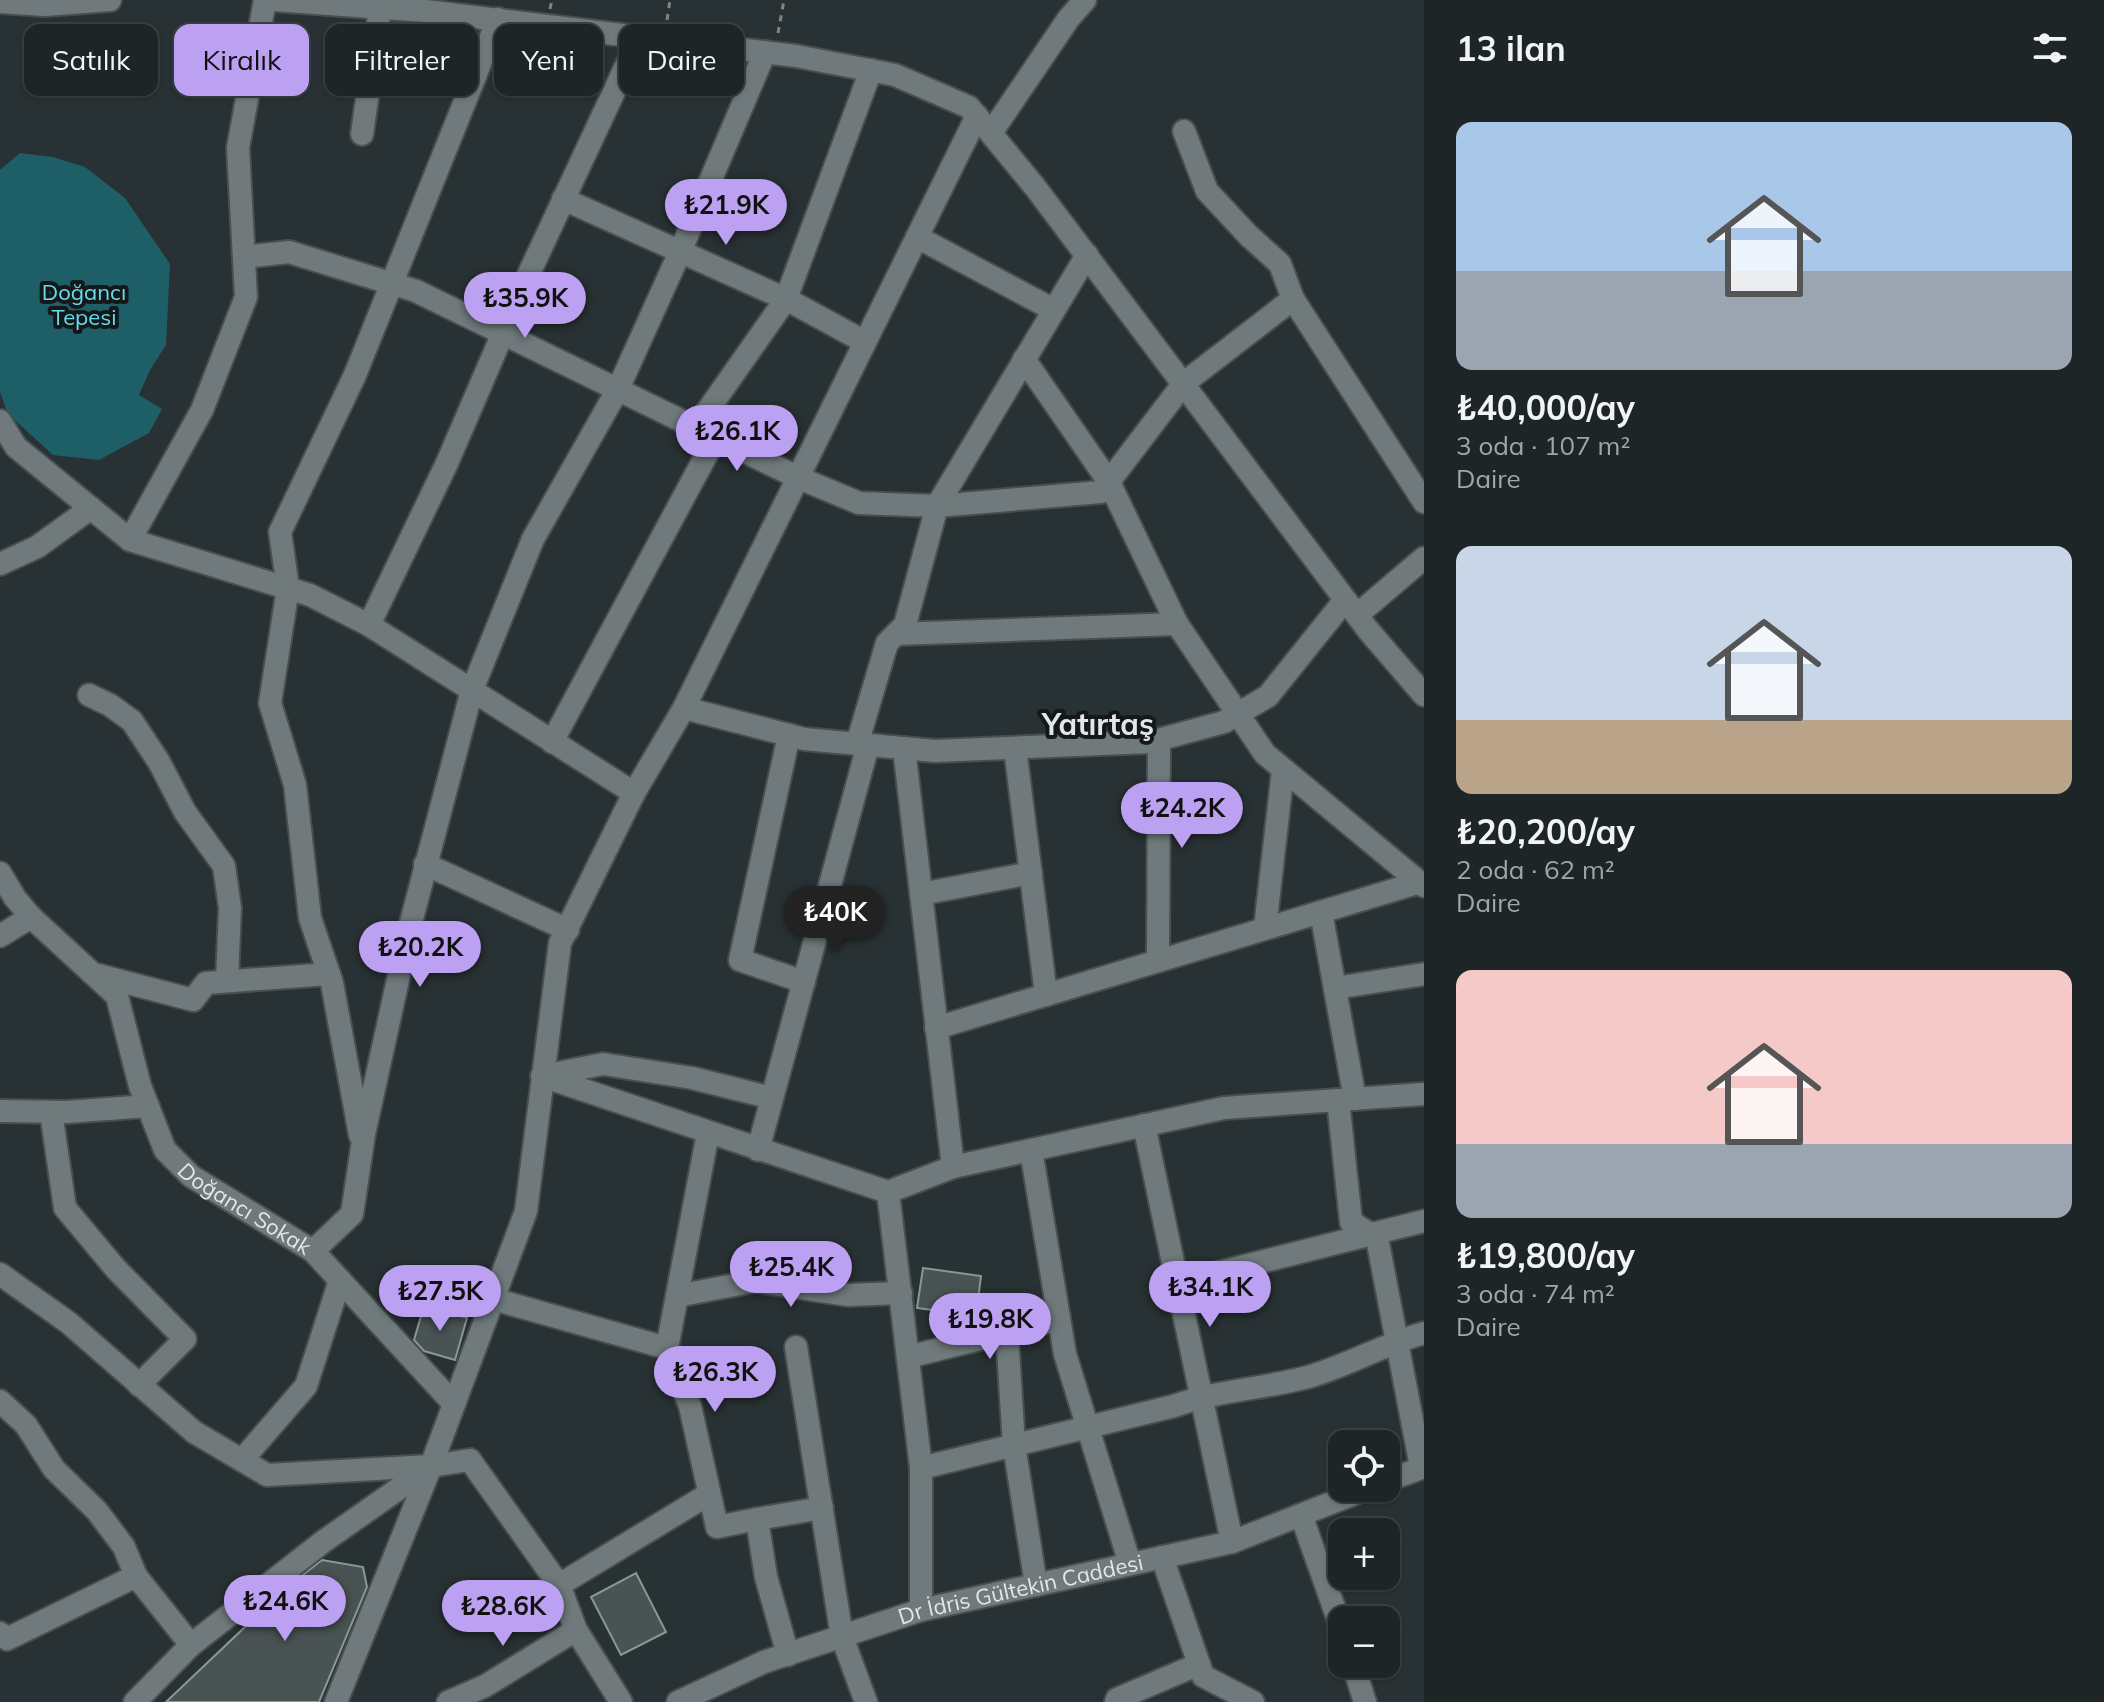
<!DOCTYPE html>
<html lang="tr">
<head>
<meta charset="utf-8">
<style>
  :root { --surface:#1e2526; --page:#2b3132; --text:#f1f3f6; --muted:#a1a5a7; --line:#3c4243; --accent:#bca0f2 }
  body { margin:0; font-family:Mulish,sans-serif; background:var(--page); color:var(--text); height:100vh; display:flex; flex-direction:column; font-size:30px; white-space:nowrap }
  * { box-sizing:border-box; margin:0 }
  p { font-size:26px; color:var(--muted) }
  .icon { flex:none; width:44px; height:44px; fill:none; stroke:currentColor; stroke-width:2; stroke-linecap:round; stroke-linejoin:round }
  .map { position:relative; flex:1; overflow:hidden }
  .side { display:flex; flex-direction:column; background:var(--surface); width:680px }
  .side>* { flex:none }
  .top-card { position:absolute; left:24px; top:24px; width:760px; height:72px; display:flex; gap:16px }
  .fabs { position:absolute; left:1328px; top:1430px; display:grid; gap:16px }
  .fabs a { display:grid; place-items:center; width:72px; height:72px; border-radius:16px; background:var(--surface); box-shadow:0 2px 6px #0004,0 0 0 2px var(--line); font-size:40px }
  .price { position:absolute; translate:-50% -68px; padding:0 18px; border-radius:28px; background:var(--accent); color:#111; font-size:26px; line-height:52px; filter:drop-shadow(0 2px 4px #0008) }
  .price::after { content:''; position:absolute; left:50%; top:48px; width:24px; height:18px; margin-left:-12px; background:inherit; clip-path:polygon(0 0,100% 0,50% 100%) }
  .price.active { background:#222; color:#fff }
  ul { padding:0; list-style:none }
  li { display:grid; align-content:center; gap:16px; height:424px; padding:0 32px }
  li span { display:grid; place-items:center; height:248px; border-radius:16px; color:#555 }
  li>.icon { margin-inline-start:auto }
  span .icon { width:144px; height:144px; fill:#fffc; stroke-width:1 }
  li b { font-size:34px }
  h2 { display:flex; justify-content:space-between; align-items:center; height:96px; padding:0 32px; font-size:34px }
  .tag { padding:0 28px; border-radius:16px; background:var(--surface); box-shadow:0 2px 6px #0004,0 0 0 2px var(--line); font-size:28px; line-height:72px }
  .tag.active { background:var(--accent); color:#111 }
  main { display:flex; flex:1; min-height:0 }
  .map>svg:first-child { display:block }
  .green { fill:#1e5e67 }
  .building { fill:#495354; stroke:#8b9697; stroke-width:2 }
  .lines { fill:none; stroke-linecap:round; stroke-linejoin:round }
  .minor-casing { stroke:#474f50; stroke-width:26 }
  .path { stroke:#7e8687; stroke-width:3; stroke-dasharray:6 6; stroke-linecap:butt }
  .minor { stroke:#707a7c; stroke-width:22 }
  .labels { text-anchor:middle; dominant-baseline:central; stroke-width:8; stroke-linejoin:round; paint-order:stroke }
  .park-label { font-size:22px; fill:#65ddef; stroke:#141819 }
  .street-label { font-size:22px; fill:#e1e7e8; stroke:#141819 }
  .district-label { font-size:30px; font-weight:bold; fill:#e1e7e8; stroke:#141819 }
</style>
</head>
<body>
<main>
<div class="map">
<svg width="1424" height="1702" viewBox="0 0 1424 1702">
  <rect width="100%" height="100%" fill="#283133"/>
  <path class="green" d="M20,153L53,157L85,167L125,198L170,264L166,345L150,370L139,395L162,409L149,433L99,460L53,455L8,414L0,392V170Z"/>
  <path class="building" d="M923,1268L981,1276L976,1316L917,1308Z
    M424,1306L467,1318L455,1360L424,1351L414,1340Z
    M322,1560L363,1567L367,1587L319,1702H166L286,1588Z
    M636,1573L666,1632L621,1655L591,1597Z"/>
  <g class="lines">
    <defs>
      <g id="minor">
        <path d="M274,0L425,11L796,56L895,75L969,107L1035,187L1368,630L1424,695"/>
        <path d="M0,2L45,5L110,0"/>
        <path d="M991,133L1069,18L1085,0"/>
        <path d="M362,134L380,8"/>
        <path d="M563,199L786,299L865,342"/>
        <path d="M917,237L1054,310"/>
        <path d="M244,257L289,252L416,291L799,478L859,503L937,506L1101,492L1184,383L1293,299L1280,264L1248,235L1207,191L1184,131"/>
        <path d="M1293,299L1424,502"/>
        <path d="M1024,359L1109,482L1177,624L1265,754L1424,886"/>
        <path d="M0,421L16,447L130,540L310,595L369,625L634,793"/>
        <path d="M696,427L786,299L871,70"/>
        <path d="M130,540L202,410L246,297L238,148L265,0"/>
        <path d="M0,564L37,547L91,508"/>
        <path d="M1357,615L1424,558"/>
        <path d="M369,625L447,463L525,282L640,36"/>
        <path d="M896,634L1177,624"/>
        <path d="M89,695L110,705L132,721L159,762L185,812L224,866L230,908L227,981"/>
        <path d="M684,708L804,739L935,751L1150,742L1224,722L1268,696L1345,600"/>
        <path d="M789,735L740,960L804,982"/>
        <path d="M552,742L716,437"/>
        <path d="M857,744L887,643L905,625L937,506L1087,255"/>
        <path d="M904,748L953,1167"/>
        <path d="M1015,748L1046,995"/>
        <path d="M425,864L568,930"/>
        <path id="s1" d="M0,873L15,898L31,917L117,996L140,1086L165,1150L191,1176L313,1251L454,1404"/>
        <path d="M921,894L1031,873"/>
        <path d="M1321,912L1355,1099"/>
        <path d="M1265,928L1283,770"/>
        <path d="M0,936L31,917"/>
        <path d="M1158,961L1159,740"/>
        <path d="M98,975L193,1000L206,983L329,974"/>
        <path d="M1335,988L1424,974"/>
        <path d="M936,1028L1417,883"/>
        <path d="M542,1076L888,1192L953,1167L1224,1108L1424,1094"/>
        <path d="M543,1076L603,1064L692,1078L772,1098"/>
        <path d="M1338,1100L1351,1222L1377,1238L1421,1467"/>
        <path d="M0,1111L67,1112L148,1106"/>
        <path d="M51,1112L65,1208L116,1269L185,1339L139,1385"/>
        <path d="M1144,1125L1232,1542"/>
        <path d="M360,1135L332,983L310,918L295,785L270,703L288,588L280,532L355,375L498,19"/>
        <path d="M758,1150L868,745"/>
        <path d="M1031,1150L1065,1354L1130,1564"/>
        <path d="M888,1192L921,1468V1610"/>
        <path d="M313,1251L352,1214L364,1134L408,934L472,690L533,539L618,389L680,252L765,52"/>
        <path d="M0,1274L69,1323L194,1432L267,1475L430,1466"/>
        <path d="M1177,1283L1424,1221"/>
        <path d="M677,1296L755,1281L848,1295L901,1293"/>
        <path d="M493,1299L667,1348L690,1406L717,1527L757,1519L766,1577L788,1655"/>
        <path d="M1007,1334L1014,1445L1036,1585"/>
        <path d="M796,1347L842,1637L866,1702"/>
        <path d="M667,1348L708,1133"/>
        <path d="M908,1357L1059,1319"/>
        <path d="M0,1401L26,1425L54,1469L97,1511L124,1547L136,1576"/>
        <path d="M242,1460L306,1386L340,1280"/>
        <path d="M921,1468L1174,1406C1218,1390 1263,1389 1308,1377C1347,1366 1384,1344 1424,1333"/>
        <path d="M1386,1481L1424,1467"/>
        <path d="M1301,1515L1342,1630"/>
        <path d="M757,1519L822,1508"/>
        <path d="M1162,1557L1203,1676L1253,1702"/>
        <path d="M559,1585L709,1494"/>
        <path d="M0,1633L7,1639L136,1576L191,1645"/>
        <path d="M1353,1664L1365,1702"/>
        <path d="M135,1702L191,1645L324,1541L431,1466L470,1460L559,1585L576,1630L621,1702"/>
        <path d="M336,1702L431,1466L526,1211L560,943L634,793L684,708L977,116"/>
        <path d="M448,1702L485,1686L576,1630"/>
        <path id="s2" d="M678,1702L764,1662L921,1610L1232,1542L1369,1488"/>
        <path d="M1116,1702L1117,1699L1199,1664"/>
      </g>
    </defs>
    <use href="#minor" class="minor-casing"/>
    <path class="path" d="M550,9L552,0
      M667,20L670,0
      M778,33L784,0"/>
    <use href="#minor" class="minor"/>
  </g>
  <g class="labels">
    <g class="park-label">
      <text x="84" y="292">Doğancı<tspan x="84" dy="25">Tepesi</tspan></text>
    </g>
    <g class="street-label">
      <text stroke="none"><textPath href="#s1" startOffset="432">Doğancı Sokak</textPath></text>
      <text stroke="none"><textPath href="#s2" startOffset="362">Dr İdris Gültekin Caddesi</textPath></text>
    </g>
    <g class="district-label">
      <text x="1098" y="724">Yatırtaş</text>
    </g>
  </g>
</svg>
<div class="fabs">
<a><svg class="icon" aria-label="locate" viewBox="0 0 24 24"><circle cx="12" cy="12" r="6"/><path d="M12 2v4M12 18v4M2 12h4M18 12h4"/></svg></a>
<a>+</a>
<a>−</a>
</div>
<b class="price" style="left:726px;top:247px">₺21.9K</b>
<b class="price" style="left:525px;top:340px">₺35.9K</b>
<b class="price" style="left:737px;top:473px">₺26.1K</b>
<b class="price" style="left:1182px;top:850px">₺24.2K</b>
<b class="price active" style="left:835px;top:954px">₺40K</b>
<b class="price" style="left:420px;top:989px">₺20.2K</b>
<b class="price" style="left:791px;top:1309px">₺25.4K</b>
<b class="price" style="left:1210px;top:1329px">₺34.1K</b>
<b class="price" style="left:440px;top:1333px">₺27.5K</b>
<b class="price" style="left:990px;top:1361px">₺19.8K</b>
<b class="price" style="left:715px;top:1414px">₺26.3K</b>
<b class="price" style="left:285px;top:1643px">₺24.6K</b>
<b class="price" style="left:503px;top:1648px">₺28.6K</b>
<div class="top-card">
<a class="tag">Satılık</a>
<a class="tag active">Kiralık</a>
<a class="tag">Filtreler</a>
<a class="tag">Yeni</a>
<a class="tag">Daire</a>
</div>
</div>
<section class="side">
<h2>13 ilan<svg class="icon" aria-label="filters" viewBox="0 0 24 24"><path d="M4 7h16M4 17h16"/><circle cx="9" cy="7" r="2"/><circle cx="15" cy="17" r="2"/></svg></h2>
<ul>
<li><span style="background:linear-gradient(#a9c7e8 60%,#9aa5b1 0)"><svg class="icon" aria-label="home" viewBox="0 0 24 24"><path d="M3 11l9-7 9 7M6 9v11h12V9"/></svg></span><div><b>₺40,000/ay</b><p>3 oda · 107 m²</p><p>Daire</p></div></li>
<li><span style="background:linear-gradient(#c9d6e8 70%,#b9a48a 0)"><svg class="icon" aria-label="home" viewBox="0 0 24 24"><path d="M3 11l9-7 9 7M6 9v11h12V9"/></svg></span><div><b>₺20,200/ay</b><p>2 oda · 62 m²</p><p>Daire</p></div></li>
<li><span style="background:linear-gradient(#f6c9c9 70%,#9aa5b1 0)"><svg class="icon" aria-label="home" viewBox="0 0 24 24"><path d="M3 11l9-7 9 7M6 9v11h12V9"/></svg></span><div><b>₺19,800/ay</b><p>3 oda · 74 m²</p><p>Daire</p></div></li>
</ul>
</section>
</main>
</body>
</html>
